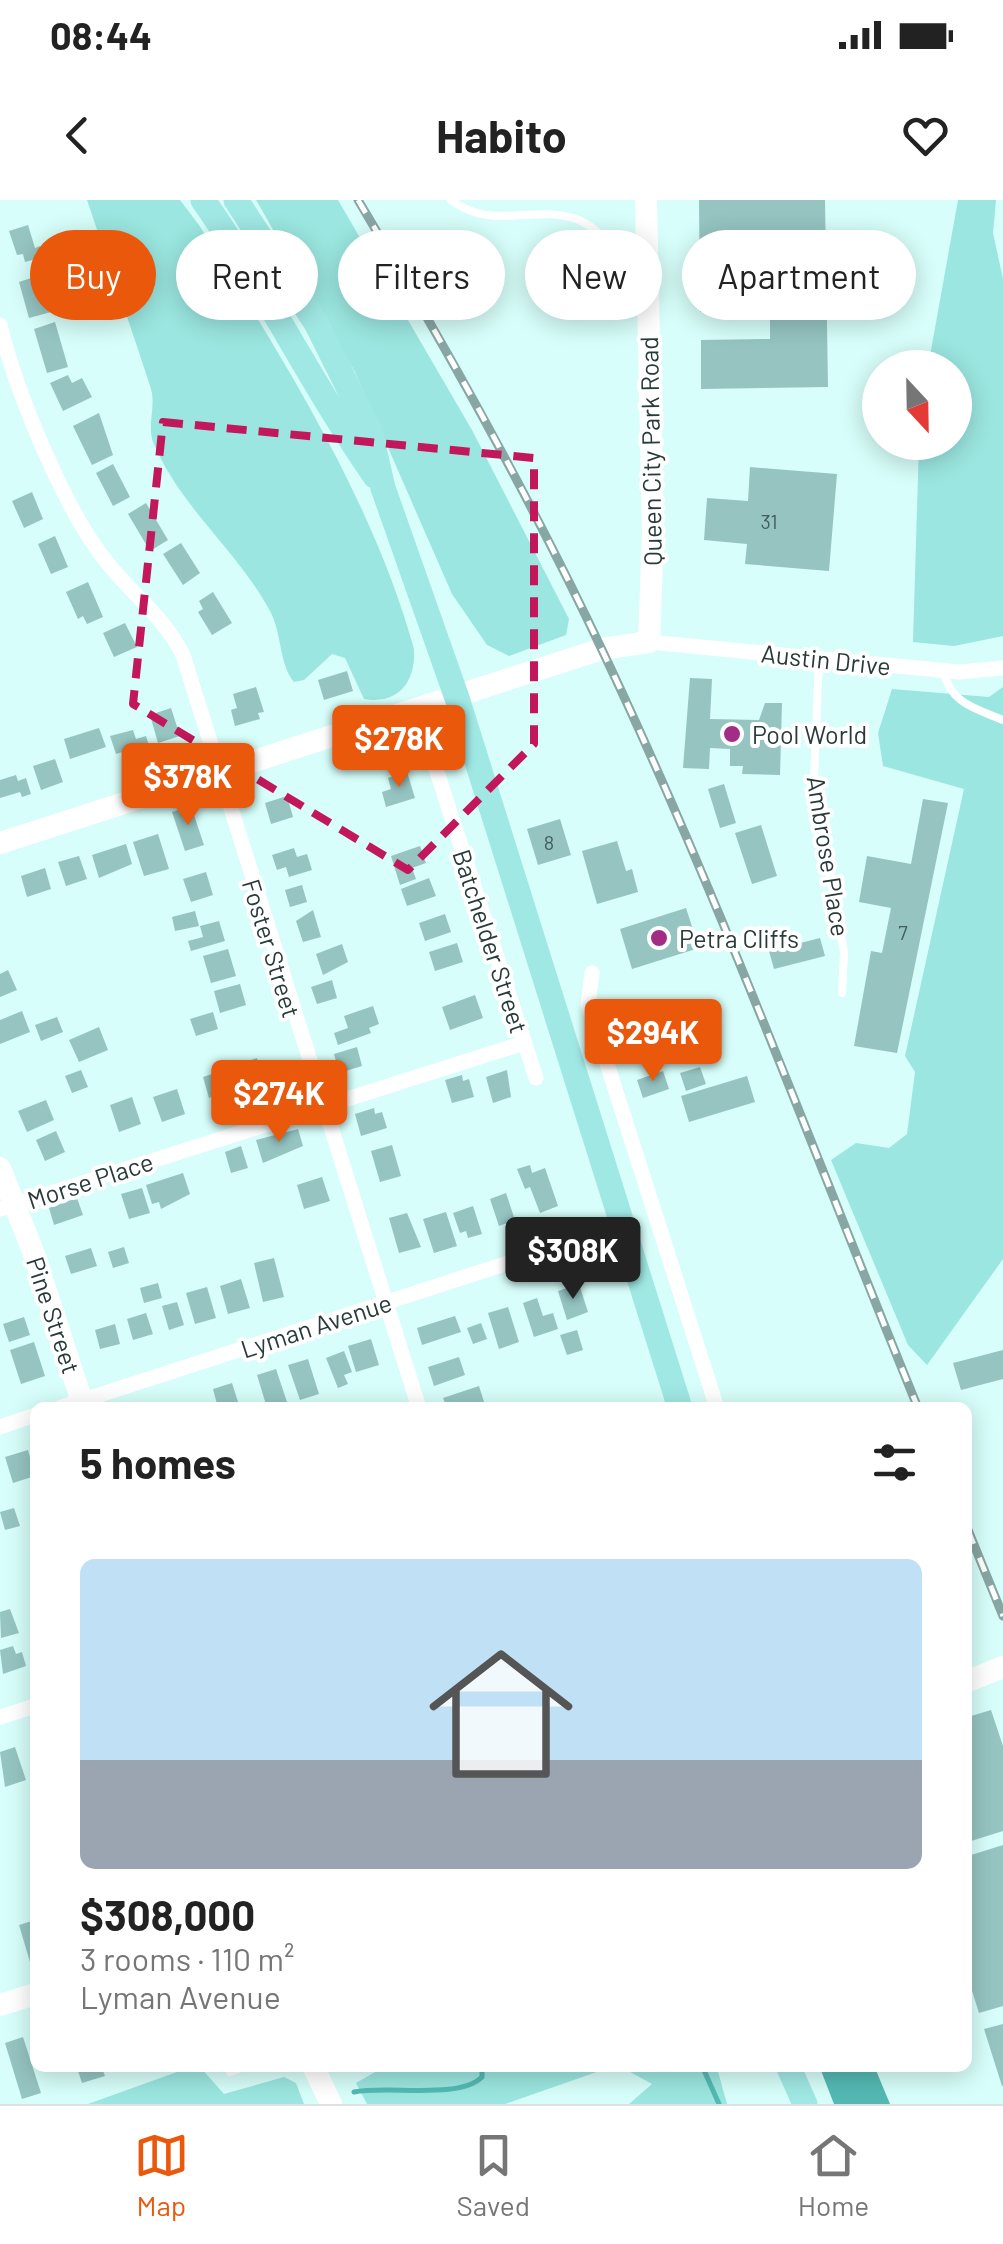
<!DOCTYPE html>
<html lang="en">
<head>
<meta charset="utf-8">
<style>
  :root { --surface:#fff; --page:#f6f6f6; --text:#222; --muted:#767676; --line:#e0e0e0; --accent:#ea580c }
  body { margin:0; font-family:Barlow,sans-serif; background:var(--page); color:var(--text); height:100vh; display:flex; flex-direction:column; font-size:38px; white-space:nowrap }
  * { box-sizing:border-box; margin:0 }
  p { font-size:32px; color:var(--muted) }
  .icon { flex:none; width:55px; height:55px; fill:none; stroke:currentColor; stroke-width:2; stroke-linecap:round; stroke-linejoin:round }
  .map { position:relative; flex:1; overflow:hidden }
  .side { position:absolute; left:30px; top:1202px; width:942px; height:670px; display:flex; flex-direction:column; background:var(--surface); border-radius:15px; box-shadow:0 5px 25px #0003 }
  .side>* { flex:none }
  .top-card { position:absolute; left:30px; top:30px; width:945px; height:90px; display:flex; gap:20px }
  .needle { width:65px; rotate:158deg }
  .controls { position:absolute; left:862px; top:150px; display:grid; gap:20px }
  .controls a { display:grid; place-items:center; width:110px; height:110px; border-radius:50%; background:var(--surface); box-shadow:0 5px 25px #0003; font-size:50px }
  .price { position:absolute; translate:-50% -85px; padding:0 22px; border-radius:10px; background:var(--accent); color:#fff; font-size:32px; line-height:65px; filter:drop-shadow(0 2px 5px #0008) }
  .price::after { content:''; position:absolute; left:50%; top:60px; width:30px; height:22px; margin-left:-15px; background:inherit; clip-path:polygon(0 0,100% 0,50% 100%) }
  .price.current { background:#222; color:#fff }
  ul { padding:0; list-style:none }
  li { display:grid; align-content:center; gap:20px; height:530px; padding:0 50px }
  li+li { border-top:2px solid var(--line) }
  li span { display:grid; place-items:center; height:310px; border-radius:15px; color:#555 }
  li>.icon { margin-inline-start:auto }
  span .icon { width:180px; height:180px; fill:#fffc; stroke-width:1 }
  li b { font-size:42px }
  h2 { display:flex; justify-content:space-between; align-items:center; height:120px; padding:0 50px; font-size:42px }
  .chip { padding:0 35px; border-radius:45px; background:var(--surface); box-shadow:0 5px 25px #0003; font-size:35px; line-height:90px }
  .chip.current { background:var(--accent); color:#fff }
  .status { display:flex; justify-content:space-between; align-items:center; height:70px; padding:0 50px; background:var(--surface); direction:ltr }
  .status svg { height:28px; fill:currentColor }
  header { display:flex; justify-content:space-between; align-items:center; height:130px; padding:0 50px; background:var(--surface); font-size:45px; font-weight:700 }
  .dock { display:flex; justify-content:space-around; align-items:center; height:140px; border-top:2px solid var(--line); background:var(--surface); font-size:28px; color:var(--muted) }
  .dock a { display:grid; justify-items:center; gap:5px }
  .dock .current { color:var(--accent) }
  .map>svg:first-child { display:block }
  .green { fill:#9be6e0 }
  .water { fill:#54b9b3 }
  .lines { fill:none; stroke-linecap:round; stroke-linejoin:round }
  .stream { stroke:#54b9b3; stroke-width:5 }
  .building { fill:#95c4c1 }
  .lane { stroke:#fff; stroke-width:8 }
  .street { stroke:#fff; stroke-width:15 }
  .secondary { stroke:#fff; stroke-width:22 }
  .primary { stroke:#a0e8e4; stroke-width:25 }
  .rail-casing { stroke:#88a6a3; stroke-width:9 }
  .rail { stroke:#fff; stroke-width:5; stroke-dasharray:15; stroke-linecap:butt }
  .marked { fill:none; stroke:#c2185b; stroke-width:8; stroke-dasharray:20 12; stroke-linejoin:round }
  .poi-dot { fill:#a32c84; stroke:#fff; stroke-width:4 }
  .labels { text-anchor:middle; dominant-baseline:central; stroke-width:8; stroke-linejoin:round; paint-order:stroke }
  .number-label { font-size:20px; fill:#435d5b }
  .street-label { font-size:25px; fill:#283b39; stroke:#fff }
  .poi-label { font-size:25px; fill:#283b39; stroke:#fff; text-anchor:start }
</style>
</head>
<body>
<div class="status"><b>08:44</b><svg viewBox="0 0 49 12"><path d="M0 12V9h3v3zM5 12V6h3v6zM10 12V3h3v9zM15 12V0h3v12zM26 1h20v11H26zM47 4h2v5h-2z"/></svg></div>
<header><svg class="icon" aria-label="back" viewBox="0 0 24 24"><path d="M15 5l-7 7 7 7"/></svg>Habito<svg class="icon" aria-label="heart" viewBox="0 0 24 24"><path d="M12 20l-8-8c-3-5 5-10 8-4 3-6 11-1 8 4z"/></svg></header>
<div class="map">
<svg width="1003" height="1904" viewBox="0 0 1003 1904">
  <rect width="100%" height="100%" fill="#d7fefa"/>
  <path class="green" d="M87,0H180L199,25C281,155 373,300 414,449C416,480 400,505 364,499L345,458L332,454L304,480L294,482C279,464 282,433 270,411C237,350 180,307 153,242C147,226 156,206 151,189C131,126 108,63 87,0Z
    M256,0H338L472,230L569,419L566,435L509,456L487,445L452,394L355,172Z
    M958,0H996L993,33L1003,79V436L954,446L913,442L919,243L955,242V168L928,167Z
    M1003,487V1059L927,1165L908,1145L831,960L856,943L889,948L907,934L915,872L905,856L964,589L883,566L878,533L892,489L989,497Z
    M188,1868H201L224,1894L284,1877L296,1883L304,1904H88Z
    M382,1868H608L505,1904H367L356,1883Z
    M623,1868H717L727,1904H629L652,1884Z"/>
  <path class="water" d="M820,1868H875L890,1904H834Z"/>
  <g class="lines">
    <path class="stream" d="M703,1868L719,1904
      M354,1892C388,1885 459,1900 482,1877V1868"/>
  </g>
  <path class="building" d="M699,0H825L828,187L701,189V140L770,139V111L700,112Z
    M28,25L35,48L40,46L43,57L25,62L23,54L17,55L9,31Z
    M40,75L45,93L55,90L59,102L49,105L51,112L29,118L19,82Z
    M55,122L68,167L47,173L34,129Z
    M68,175L72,183L82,178L92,197L63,211L50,183Z
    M99,213L113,255L92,265L73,226Z
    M113,264L130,297L113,306L96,273Z
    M750,267L837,274L829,371L745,364L747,344L704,340L707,298L748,301Z
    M32,292L43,319L24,328L12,301Z
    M146,303L168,340L150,351L128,314Z
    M55,336L68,367L51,374L38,344Z
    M181,343L200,373L183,385L163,354Z
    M88,382L103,417L87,424L83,416L78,419L66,392Z
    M213,392L232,423L212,435L198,412L203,409L199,401Z
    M125,423L137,447L114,457L103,433Z
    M347,471L353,491L324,500L318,480Z
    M690,478L712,479L710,519L759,520L765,503H782L780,575L742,574L743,566H730V549L710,548L709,569L683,568Z
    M256,487L264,512L258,513L260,519L235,526L231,510L237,508L233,494Z
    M171,508L180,536L158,543L150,515Z
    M99,528L106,547L70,559L64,539Z
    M133,530L136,539L146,536L151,552L139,556L136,548L116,554L110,536Z
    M55,559L63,582L41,590L33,566Z
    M407,572L415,598L386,607L382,592L391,589L388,578Z
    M16,575L18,581L26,578L31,594L22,597L20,592L0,598V580Z
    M724,584L736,623L720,628L708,589Z
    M287,596L293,617L271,624L265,603Z
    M923,599L948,603L897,853L854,846L871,751L882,753L891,708L859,702L867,656L911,664Z
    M191,606L204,645L185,651L172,612Z
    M560,619L571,655L538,665L527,629Z
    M761,625L777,676L752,684L735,633Z
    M158,634L169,669L144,676L133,642Z
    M617,641L626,671L632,669L638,692L597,704L582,651Z
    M126,644L132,664L99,678L92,655Z
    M420,646L426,663L412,668L416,679L400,685L391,656Z
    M294,648L297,657L307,654L312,670L289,677L286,667L277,670L272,655Z
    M79,656L87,679L66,686L58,662Z
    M45,668L51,689L27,697L21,676Z
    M206,672L213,695L191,702L183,679Z
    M429,678L436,696L407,706L401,689Z
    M302,685L307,702L290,707L285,690Z
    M686,708L699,748L632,769L620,729Z
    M313,710L321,737L303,742L296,721Z
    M195,711L199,726L175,731L172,717Z
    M445,714L451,732L425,741L419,723Z
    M219,721L225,741L191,751L188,741L203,737L200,726Z
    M820,738L825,756L774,769L769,751Z
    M457,743L463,762L435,771L429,752Z
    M342,744L348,762L323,775L316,754Z
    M228,749L236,776L211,783L203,756Z
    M8,770L17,790L0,797V774Z
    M332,780L337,798L317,804L311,787Z
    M240,784L246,805L220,813L214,791Z
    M475,795L483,818L450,830L442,807Z
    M373,806L379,824L369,828L371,833L338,845L334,833L348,828L344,816Z
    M22,811L30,832L0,844V820Z
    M213,812L218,829L196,836L190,819Z
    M57,817L63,832L41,841L35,825Z
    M644,819L649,834L624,843L618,827Z
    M99,827L108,850L79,862L69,840Z
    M357,847L362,866L339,873L334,854Z
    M257,858L265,881L251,886L243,863Z
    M234,867L240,884L209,898L203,877Z
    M700,867L706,884L686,891L680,873Z
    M81,870L88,887L72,893L65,876Z
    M507,870L511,897L493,903L486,877Z
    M663,871L669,889L643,898L637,880Z
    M462,875L463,881L469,879L474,897L452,903L445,880Z
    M747,876L755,902L689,922L681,896Z
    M177,889L185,914L162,922L153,897Z
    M132,897L141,924L119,932L110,905Z
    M46,900L54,920L27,932L18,911Z
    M374,908L375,914L382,912L387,928L361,936L355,914Z
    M298,929L303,946L263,963L256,940Z
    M56,931L65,952L45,961L36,940Z
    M392,945L401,976L380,982L371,951Z
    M241,946L248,968L231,973L225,952Z
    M530,965L532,973L545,968L558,1006L540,1013L530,987L525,989L517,969Z
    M183,973L190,994L161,1009L159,1002L152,1004L146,985Z
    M322,977L330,1001L304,1009L297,985Z
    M142,988L150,1013L129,1019L121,994Z
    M506,993L515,1020L499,1026L490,999Z
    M77,998L83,1015L54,1025L49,1008Z
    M473,1006L482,1034L468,1038L466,1031L460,1033L453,1013Z
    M446,1012L457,1046L434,1053L423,1019Z
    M407,1013L421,1047L399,1053L389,1018Z
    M124,1047L129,1063L113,1068L108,1052Z
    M91,1048L97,1066L71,1074L65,1056Z
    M274,1058L284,1097L263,1102L254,1063Z
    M241,1079L250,1108L228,1114L220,1086Z
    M158,1083L162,1098L144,1103L140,1088Z
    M579,1084L588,1112L567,1120L558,1091Z
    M207,1087L216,1118L195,1124L186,1093Z
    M537,1098L543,1116L553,1113L558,1129L534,1137L523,1103Z
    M177,1102L184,1125L169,1130L162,1106Z
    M508,1107L519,1142L499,1149L488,1113Z
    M146,1113L153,1134L133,1140L127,1119Z
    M455,1116L461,1132L422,1145L417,1128Z
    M24,1117L30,1135L9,1142L3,1124Z
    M481,1123L487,1139L473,1144L467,1128Z
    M115,1124L120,1144L100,1149L95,1130Z
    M577,1130L583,1150L567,1155L560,1135Z
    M371,1139L379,1165L356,1172L348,1146Z
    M34,1142L45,1176L21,1184L10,1150Z
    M1003,1150V1179L961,1190L953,1163Z
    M344,1151L352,1172L344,1175L348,1184L338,1188L326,1158Z
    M459,1157L465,1175L434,1186L428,1167Z
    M308,1159L319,1194L300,1200L288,1165Z
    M276,1169L288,1205L267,1208L257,1175Z
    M232,1183L240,1208H218L213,1189Z
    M479,1186L486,1208H447L443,1198Z
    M28,1250L35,1276L13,1283L5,1257Z
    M14,1308L20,1326L5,1330L0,1312Z
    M10,1409L19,1433L1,1438L0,1412Z
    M13,1446L16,1454L22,1452L26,1466L3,1474L0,1450Z
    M991,1510L1003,1546V1631L968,1642V1517Z
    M15,1547L26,1580L5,1587L0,1552Z
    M1003,1645V1806L979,1813L968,1778V1656Z
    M35,1720V1761L30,1762L19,1725Z
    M1003,1824V1886H1002L984,1829Z
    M23,1837L41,1893L22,1899L5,1843Z
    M77,1868H102L105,1876L82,1883Z"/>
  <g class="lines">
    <path class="lane" d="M451,0C494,32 533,3 579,20C601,29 625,62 642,79
      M819,458L814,581L844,752L842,793
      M943,470C950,503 974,508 1003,520
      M229,1868L230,1872L241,1868"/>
    <path class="street" d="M0,125C15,189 65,311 106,361C132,395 164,416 183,455L419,1208
      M649,442L959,472L1003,468
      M429,547L536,878
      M592,773L588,804L717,1208
      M0,1009L524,843
      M59,1208L573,1042
      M0,1227L35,1215
      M0,1517L35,1506"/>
    <path class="secondary" d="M0,643L602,449L649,442L653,334L646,0
      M0,968L34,1054L84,1208
      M968,1481L1003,1467
      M0,1805L35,1794
      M314,1868L331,1904"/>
    <path class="primary" d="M203,0C266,90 313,187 375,276
      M236,0L316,123L370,231L383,288L457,498L680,1208
      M789,1868L805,1904"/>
    <defs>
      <path id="rail" d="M358,0C446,147 530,297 603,452C720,698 815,956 918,1208
        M968,1330L1003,1416"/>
    </defs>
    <use href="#rail" class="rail-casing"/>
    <use href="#rail" class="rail"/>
  </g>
  <path class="marked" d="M163,222L534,258V544L408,670L133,504Z"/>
  <g class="poi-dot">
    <circle cx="732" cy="534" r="10"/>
    <circle cx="659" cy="738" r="10"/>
  </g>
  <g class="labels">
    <g class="number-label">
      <text x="769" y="321">31</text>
      <text x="549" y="642">8</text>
      <text x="903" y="732">7</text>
    </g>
    <g class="street-label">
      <text transform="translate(650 251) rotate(-91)">Queen City Park Road</text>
      <text transform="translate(826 459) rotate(6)">Austin Drive</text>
      <text transform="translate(829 656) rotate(81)">Ambrose Place</text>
      <text transform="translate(491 741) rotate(72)">Batchelder Street</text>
      <text transform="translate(272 748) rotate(73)">Foster Street</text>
      <text transform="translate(90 980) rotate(-18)">Morse Place</text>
      <text transform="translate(54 1115) rotate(72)">Pine Street</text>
      <text transform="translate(316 1125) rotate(-18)">Lyman Avenue</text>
    </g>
    <g class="poi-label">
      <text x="752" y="534">Pool World</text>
      <text x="679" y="738">Petra Cliffs</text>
    </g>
  </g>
</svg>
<div class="controls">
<a><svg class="needle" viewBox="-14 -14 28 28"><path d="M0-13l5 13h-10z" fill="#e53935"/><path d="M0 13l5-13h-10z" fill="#767676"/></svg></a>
</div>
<b class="price" style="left:399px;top:590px">$278K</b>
<b class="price" style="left:188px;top:628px">$378K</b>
<b class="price" style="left:653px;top:884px">$294K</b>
<b class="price" style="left:279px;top:945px">$274K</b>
<b class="price current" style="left:573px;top:1102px">$308K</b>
<div class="top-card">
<a class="chip current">Buy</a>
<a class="chip">Rent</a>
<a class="chip">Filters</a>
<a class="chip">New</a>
<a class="chip">Apartment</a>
</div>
<section class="side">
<h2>5 homes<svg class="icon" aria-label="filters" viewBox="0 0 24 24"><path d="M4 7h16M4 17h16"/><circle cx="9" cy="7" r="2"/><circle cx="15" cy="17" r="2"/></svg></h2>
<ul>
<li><span style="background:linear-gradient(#bfe0f5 65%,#9aa5b1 0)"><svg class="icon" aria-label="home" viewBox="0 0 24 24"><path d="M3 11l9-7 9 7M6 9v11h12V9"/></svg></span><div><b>$308,000</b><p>3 rooms · 110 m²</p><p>Lyman Avenue</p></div></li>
</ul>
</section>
</div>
<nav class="dock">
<a class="current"><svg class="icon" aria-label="map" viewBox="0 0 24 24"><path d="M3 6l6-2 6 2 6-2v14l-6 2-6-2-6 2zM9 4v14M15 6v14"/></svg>Map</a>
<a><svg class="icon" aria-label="saved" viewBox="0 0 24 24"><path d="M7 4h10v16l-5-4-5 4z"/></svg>Saved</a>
<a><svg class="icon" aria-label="home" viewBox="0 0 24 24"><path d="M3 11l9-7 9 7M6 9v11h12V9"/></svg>Home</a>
</nav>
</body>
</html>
